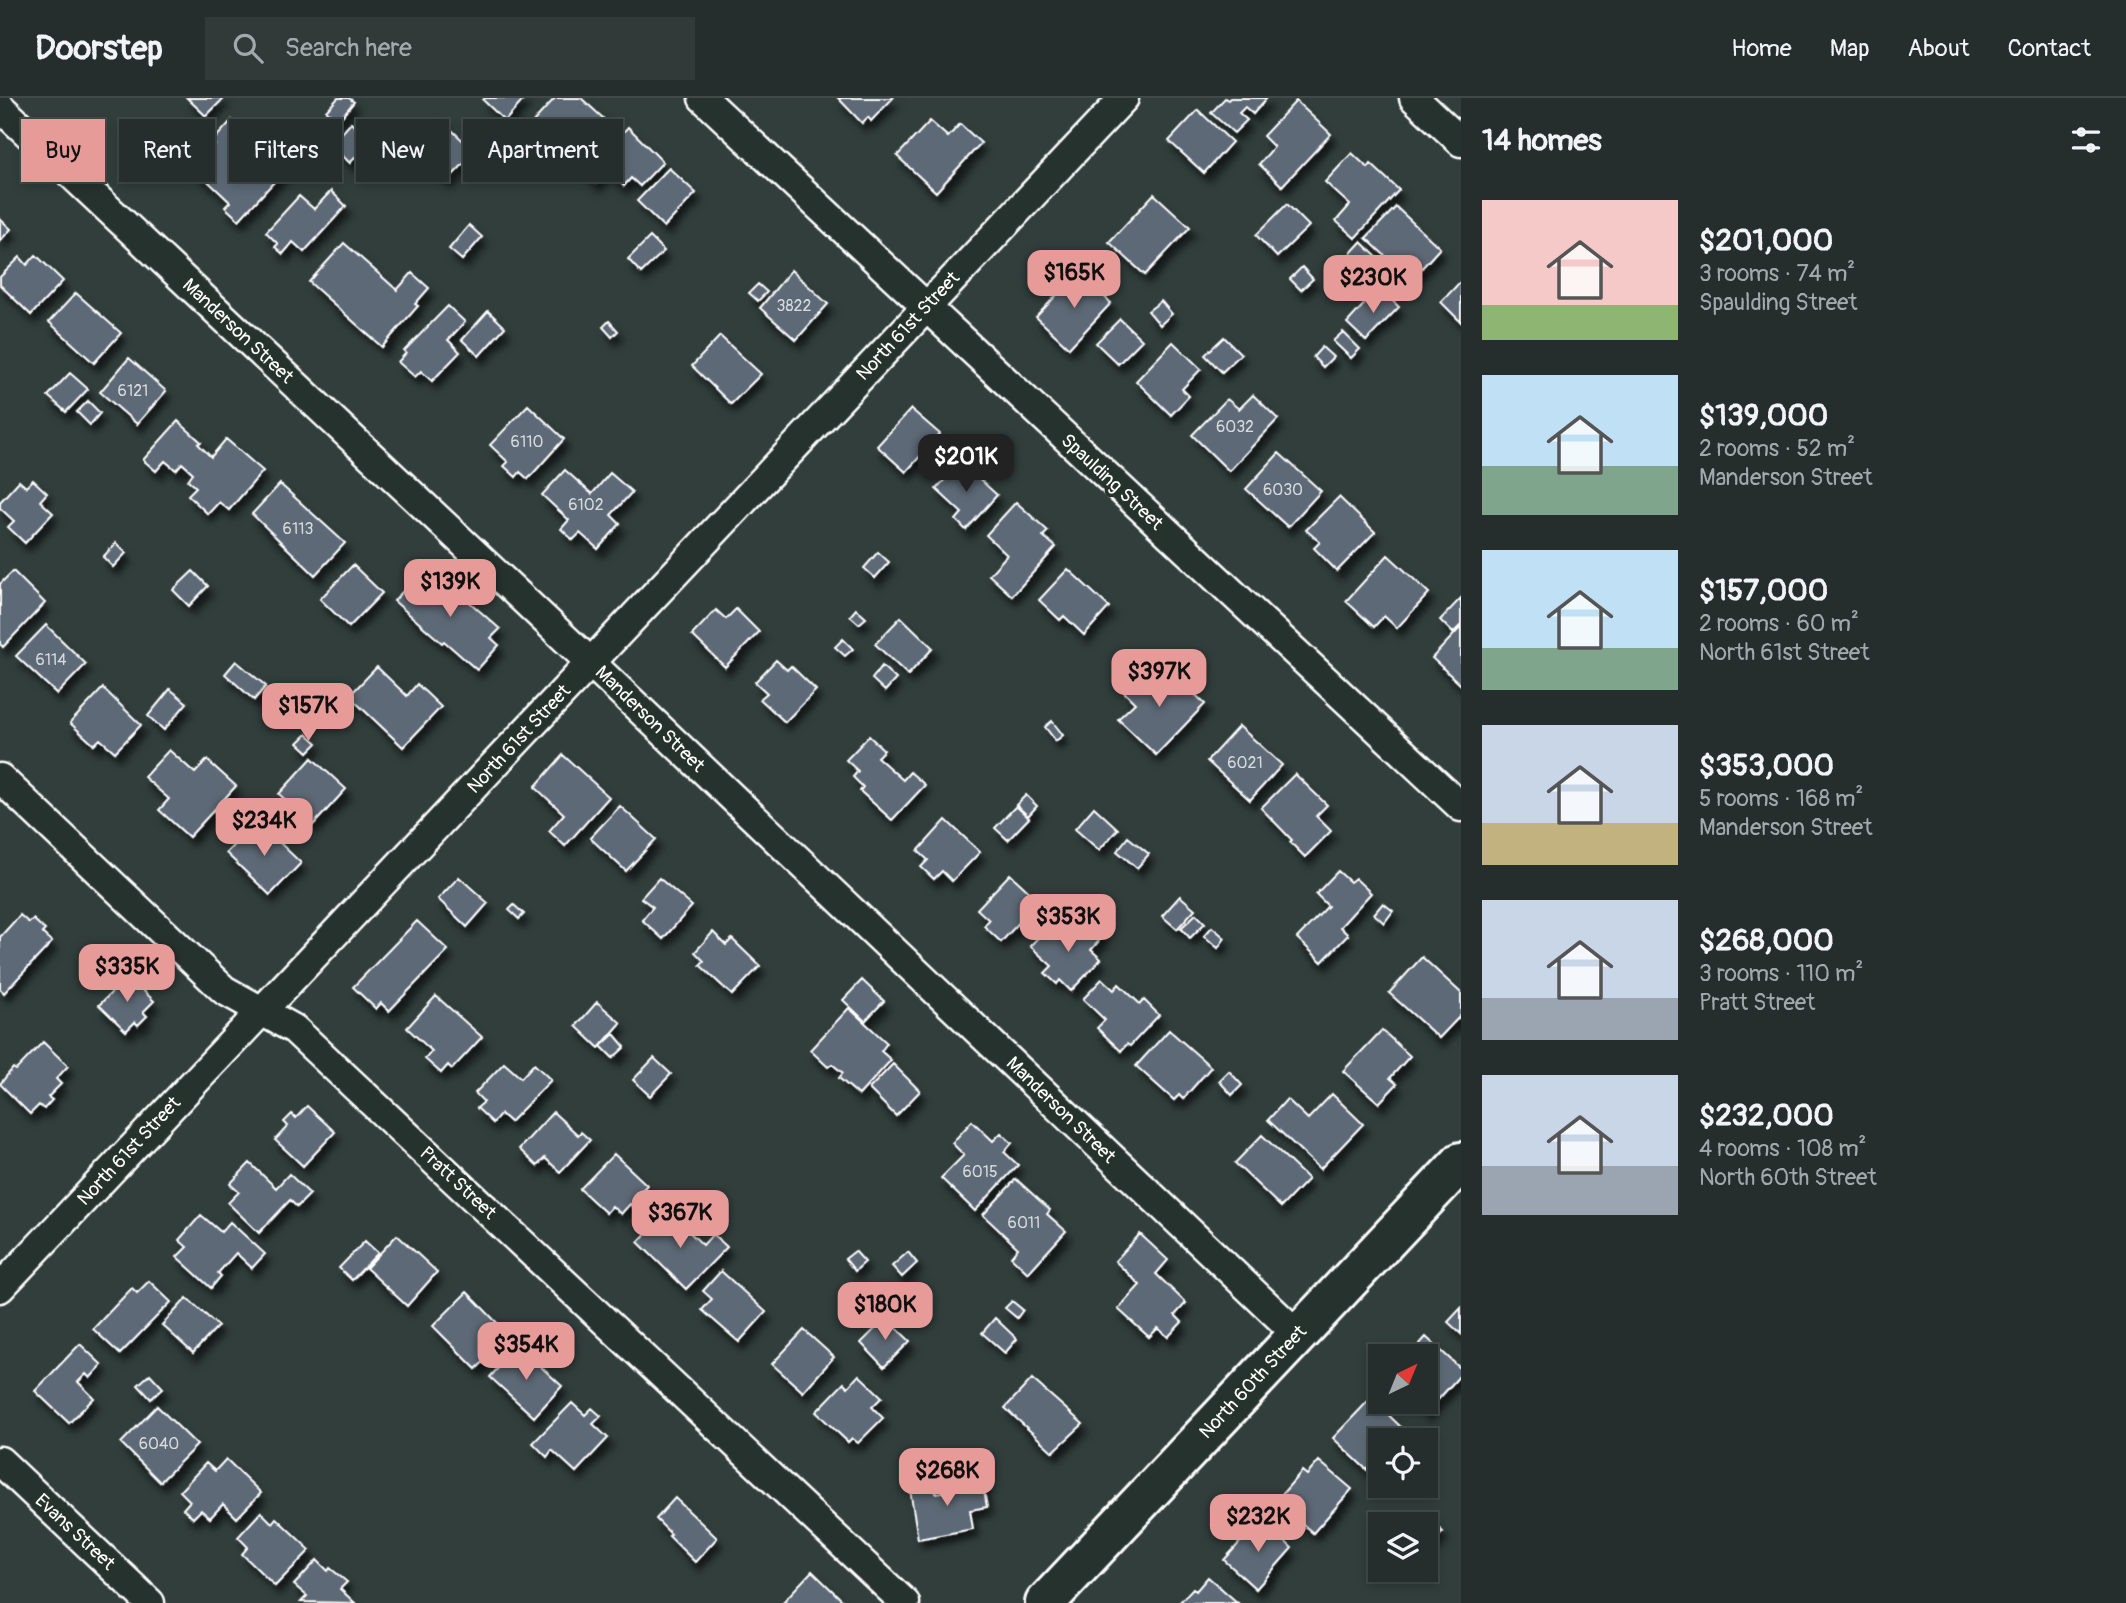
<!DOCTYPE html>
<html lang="en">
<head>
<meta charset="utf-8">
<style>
  :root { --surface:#252e2d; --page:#313a39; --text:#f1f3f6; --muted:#a3a8aa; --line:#424a49; --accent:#e69b98 }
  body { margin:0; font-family:Pangolin,sans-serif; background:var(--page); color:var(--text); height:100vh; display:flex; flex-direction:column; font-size:26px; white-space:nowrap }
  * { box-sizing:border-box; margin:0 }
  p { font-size:23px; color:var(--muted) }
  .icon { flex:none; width:38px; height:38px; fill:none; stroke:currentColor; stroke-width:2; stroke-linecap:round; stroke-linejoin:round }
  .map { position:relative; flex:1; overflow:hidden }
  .panel { display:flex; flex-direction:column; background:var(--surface); width:665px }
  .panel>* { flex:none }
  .top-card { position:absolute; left:21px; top:21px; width:665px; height:63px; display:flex; gap:14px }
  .needle { width:46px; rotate:43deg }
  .fabs { position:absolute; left:1368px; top:1246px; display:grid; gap:14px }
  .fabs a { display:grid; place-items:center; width:70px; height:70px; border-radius:0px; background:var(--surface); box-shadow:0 4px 10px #0003,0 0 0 2px var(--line); font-size:35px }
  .price { position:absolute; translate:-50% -60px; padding:0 16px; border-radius:14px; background:var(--accent); color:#111; font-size:23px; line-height:46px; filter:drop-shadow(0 2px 4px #0008) }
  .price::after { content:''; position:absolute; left:50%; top:42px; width:21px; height:16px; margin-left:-10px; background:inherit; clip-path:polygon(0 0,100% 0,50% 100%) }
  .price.selected { background:#222; color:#fff }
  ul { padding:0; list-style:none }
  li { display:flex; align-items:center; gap:21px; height:175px; padding:0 21px }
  li span { display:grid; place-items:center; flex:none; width:196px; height:140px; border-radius:0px; color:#555 }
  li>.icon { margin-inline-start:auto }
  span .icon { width:84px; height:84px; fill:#fffc; stroke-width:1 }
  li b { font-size:30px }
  h2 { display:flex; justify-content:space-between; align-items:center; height:84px; padding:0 21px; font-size:30px }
  .chip { padding:0 24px; border-radius:0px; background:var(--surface); box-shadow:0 4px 10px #0003,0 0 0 2px var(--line); font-size:24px; line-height:63px }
  .chip.selected { background:var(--accent); color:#111 }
  header { display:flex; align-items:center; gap:42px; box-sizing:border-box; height:98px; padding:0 35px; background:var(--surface); border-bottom:2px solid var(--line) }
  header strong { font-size:33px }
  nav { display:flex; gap:38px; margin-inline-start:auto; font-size:24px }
  .search { width:490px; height:63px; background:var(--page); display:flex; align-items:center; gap:18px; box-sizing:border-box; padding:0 24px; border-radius:0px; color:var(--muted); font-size:26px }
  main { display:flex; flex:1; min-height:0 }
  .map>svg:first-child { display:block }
  .building { fill:#5d6976; stroke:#fff; stroke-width:2; filter:url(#shadow) }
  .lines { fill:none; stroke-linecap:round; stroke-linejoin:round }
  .minor-casing { stroke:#fff; stroke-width:33 }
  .secondary-casing { stroke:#fff; stroke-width:44 }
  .minor { stroke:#26332d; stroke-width:28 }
  .secondary { stroke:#26332d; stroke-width:38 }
  .labels { text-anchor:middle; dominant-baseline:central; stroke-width:7; stroke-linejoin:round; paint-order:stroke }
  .number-label { font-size:16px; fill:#d6dadd }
  .street-label { font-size:19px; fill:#fff; stroke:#26332d }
</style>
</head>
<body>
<header>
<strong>Doorstep</strong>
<div class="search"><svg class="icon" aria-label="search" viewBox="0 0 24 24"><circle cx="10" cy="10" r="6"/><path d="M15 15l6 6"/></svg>Search here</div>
<nav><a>Home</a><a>Map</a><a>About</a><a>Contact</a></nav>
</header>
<main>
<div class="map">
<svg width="1461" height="1505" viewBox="0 0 1461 1505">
  <defs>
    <filter id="shadow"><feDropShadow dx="4.5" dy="8" stdDeviation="3.5" flood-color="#0009"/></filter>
  </defs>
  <rect width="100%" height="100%" fill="#313e3c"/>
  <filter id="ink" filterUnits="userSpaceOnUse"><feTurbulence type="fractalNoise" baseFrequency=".0143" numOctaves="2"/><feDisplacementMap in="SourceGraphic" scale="14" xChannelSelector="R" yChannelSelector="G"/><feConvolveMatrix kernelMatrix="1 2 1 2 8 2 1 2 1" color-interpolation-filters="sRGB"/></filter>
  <g filter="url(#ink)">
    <path class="building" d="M187,0H224L206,18Z
      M338,0H349L354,4L338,23L326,13Z
      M485,0H525L505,23L483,2Z
      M555,0H581L603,20L571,54L550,35L535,51L520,38Z
      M838,0H893L871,23L868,19L862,25Z
      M1225,0L1228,2L1230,0H1267L1253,16L1245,9L1239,15L1247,22L1234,35L1211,15Z
      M1296,3L1331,36L1282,88L1259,66L1274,49L1263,38Z
      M1198,12L1232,44L1204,75L1169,43Z
      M440,21L475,54L447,83L412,49Z
      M232,22L285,72L239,122L225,109L230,104L194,70L215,47L212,44Z
      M930,23L948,39L960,26L981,45L936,94L897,58Z
      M351,25L370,43L350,65L331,47Z
      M628,29L663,64L640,88L631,80L624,88L608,72L596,85L578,68L611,32L619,39Z
      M529,49L539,58L531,67L521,57Z
      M1352,55L1368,70L1371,66L1399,92L1355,140L1336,123L1350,107L1325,84Z
      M669,70L696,95L664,129L637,103Z
      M331,93L346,108L304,154L293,144L283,156L275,149L278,146L266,134L299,98L314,111Z
      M1154,96L1190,129L1145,177L1109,144Z
      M1287,106L1309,128L1277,159L1256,137Z
      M1396,109L1440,150L1411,182L1366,140Z
      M0,121L11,131L0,143Z
      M469,127L482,139L462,162L449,151Z
      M650,139L664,153L641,175L628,161Z
      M1361,144L1382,164L1370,177L1349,157Z
      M344,145L397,192L412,175L429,190L415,206L418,208L382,249L309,184Z
      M36,157L63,183L31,217L0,187V179L20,159L27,167Z
      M1302,169L1313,181L1301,192L1290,181Z
      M791,172L828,206L796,242L760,210Z
      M1078,174L1111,205L1069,250L1036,219Z
      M1461,183V224L1441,204Z
      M758,186L767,194L758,203L749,195Z
      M1379,190L1399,209L1366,243L1347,225Z
      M76,195L121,235L94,265L49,224Z
      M1161,203L1172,216L1160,227L1148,213Z
      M448,208L465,224L448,242L460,254L432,283L421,273L415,279L398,264L406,255L404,253Z
      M488,213L505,229L479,258L462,242Z
      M1120,221L1142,242L1118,266L1096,245Z
      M609,223L618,233L612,239L603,229Z
      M1343,234L1360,251L1351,260L1333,243Z
      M720,238L761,276L731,306L692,268Z
      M1224,239L1241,256L1222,274L1205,257Z
      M1173,244L1201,271L1182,291L1189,298L1171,317L1136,283Z
      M1322,249L1333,259L1323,269L1313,259Z
      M129,260L166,293L137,326L100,294Z
      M70,275L88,291L66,314L48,298Z
      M1253,297L1278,321L1229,373L1192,337L1227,301L1239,311Z
      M88,303L100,315L90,327L77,314Z
      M528,307L564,341L528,381L520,374L516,379L504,368L508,364L490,347Z
      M911,311L940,336L906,374L877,348Z
      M178,323L201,344L198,346L211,359L226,341L263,373L229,412L219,404L208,416L188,397L196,389L188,382L193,375L182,365L176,372L165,363L156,373L143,362Z
      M1279,355L1321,393L1288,429L1246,391Z
      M961,364L997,397L966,432L956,422L962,415L936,391Z
      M565,372L592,396L610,375L632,394L611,417L620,426L598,451L580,435L573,442L561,431L569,422L542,397Z
      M33,382L47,395L40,403L53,415L25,445L8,429L14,423L0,410V404L19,383L26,389Z
      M280,386L345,445L315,477L252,416Z
      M1339,399L1375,434L1337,473L1314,450L1320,444L1306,432Z
      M1016,404L1048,433L1043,438L1056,449L1012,498L989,477L1007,457L986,437Z
      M116,445L126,455L113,469L103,459Z
      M878,454L889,464L875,480L864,470Z
      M1388,457L1429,495L1397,530L1384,518L1374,529L1346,503Z
      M353,467L382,495L349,529L320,501Z
      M1068,471L1109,509L1084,537L1064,518L1060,522L1039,502Z
      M422,472L451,499L457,493L500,531L491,540L499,547L477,572L444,543L442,545L394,503Z
      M13,473L45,505L3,549L0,546V486Z
      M193,473L208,488L189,508L173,492Z
      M1461,500V527L1453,535L1440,522Z
      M736,511L759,534L725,569L692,537L716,512L726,521Z
      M856,511L866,520L859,526L850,518Z
      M901,519L933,550L908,577L875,546Z
      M46,527L86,566L57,596L16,558Z
      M1461,529V587L1432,560Z
      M843,541L853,551L845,558L835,549Z
      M776,562L787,572L791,568L816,592L785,624L760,601L767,595L755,584Z
      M236,563L266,588L254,602L225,576Z
      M882,568L896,581L885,593L872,581Z
      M377,569L407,598L417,586L441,609L403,649L349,598Z
      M1147,570L1163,584L1172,574L1205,606L1156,657L1118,621L1135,605L1124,594Z
      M103,590L141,627L115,654L100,641L94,647L70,625Z
      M170,591L187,605L164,632L148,618Z
      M1052,623L1063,637L1056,643L1045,629Z
      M1239,628L1282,667L1250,702L1207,663Z
      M307,636L317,645L308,654L298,645Z
      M869,638L884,652L877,659L903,682L910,674L925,687L892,722L860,693L863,689L853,679L858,673L846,662Z
      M169,652L195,675L207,662L236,688L189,739L159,712L169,701L144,679Z
      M563,657L609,699L565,748L549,733L564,716L535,689Z
      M312,660L346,691L313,727L279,696Z
      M1295,676L1327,707L1316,718L1331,733L1305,759L1290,744L1292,742L1261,710Z
      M1026,697L1037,708L1028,718L1016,707Z
      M620,708L656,741L626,773L590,740Z
      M1016,708L1029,720L1008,742L995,730Z
      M1094,709L1118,731L1099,752L1075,731Z
      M946,722L980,754L952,783L942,773L934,781L921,769L928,762L918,753Z
      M257,723L301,765L270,797L226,755Z
      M1128,739L1149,756L1137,770L1117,753Z
      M1338,773L1350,784L1355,780L1371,795L1340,829L1348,837L1322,864L1297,840L1328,808L1316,796Z
      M1010,776L1039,803L1001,844L984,828L989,822L977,811Z
      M459,779L488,805L467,829L438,801Z
      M659,780L692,808L663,841L642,822L653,809L641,800Z
      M1180,798L1195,811L1177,831L1162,818Z
      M1383,805L1393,813L1384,825L1374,816Z
      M514,807L524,816L519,821L509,812Z
      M1196,816L1205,825L1190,840L1181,830Z
      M20,817L29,825L33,821L45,832L42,835L52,844L4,895L0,891V839Z
      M417,823L448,852L389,913L381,905L376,911L353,889Z
      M1053,824L1072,842L1089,824L1104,837L1091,852L1101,861L1071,893L1060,882L1057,886L1045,875L1052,868L1030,848Z
      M1212,829L1225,840L1218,850L1204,838Z
      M713,834L726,847L732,841L760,868L732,897L700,867L704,863L695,854Z
      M1422,859L1461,895V917L1439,940L1389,895Z
      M128,878L154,903L143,914L147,918L138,927L135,924L126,933L99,907Z
      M1102,881L1114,892L1119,886L1140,906L1144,902L1159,917L1130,948L1127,946L1121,953L1097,930L1105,922L1083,901Z
      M862,882L884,903L865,923L843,902Z
      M436,898L482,939L452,971L448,967L441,975L425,961L432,953L407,930Z
      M597,904L621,925L599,950L576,928Z
      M849,910L887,945L881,953L891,962L859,997L839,980L843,975L832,966L828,969L810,952Z
      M1169,932L1211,969L1183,1001L1179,997L1174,1002L1136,968Z
      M1382,932L1410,958L1390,980L1397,986L1379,1005L1343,973Z
      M614,936L625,949L613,960L601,948Z
      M43,944L68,968L56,981L61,986L48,999L52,1002L44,1011L39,1007L30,1016L0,986L13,970L16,972Z
      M654,960L671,976L650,998L633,982Z
      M504,965L521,980L534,966L551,982L510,1024L501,1016L493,1025L477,1010L484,1004L475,995Z
      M893,966L920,993L896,1018L869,991Z
      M1229,973L1242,987L1232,997L1219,983Z
      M1332,996L1363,1026L1320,1071L1268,1022L1287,1001L1308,1021Z
      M307,1008L335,1034L303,1068L275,1042L288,1028L284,1024L292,1016L296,1020Z
      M553,1014L578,1037L581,1034L590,1042L560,1074L545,1060L537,1068L519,1051Z
      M972,1023L993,1043L1001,1035L1012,1045L1004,1054L1018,1067L975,1113L941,1080L964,1057L952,1045Z
      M1262,1037L1308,1081L1281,1109L1235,1065Z
      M614,1056L647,1087L639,1095L649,1105L640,1115L630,1106L621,1116L612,1108L606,1115L580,1091Z
      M250,1065L276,1090L289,1076L310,1096L297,1109L290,1102L259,1135L228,1105L239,1094L230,1086Z
      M1016,1081L1050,1112L1047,1116L1066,1133L1028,1175L1011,1159L1018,1150L983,1117Z
      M667,1113L703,1147L713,1136L727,1149L686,1191L638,1144Z
      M201,1117L221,1134L230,1124L265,1156L252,1170L236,1155L218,1175L221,1178L211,1190L177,1159L187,1149L179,1142Z
      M1140,1136L1168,1162L1156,1176L1186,1205L1175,1217L1182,1224L1168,1239L1158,1230L1149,1239L1118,1211L1140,1187L1115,1163Z
      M397,1137L437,1174L407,1208L366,1170Z
      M365,1143L378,1155L352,1182L339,1170Z
      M855,1153L865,1164L855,1173L845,1161Z
      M908,1154L917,1165L902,1179L892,1168Z
      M721,1173L766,1214L739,1244L702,1212L712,1201L703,1193Z
      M149,1183L171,1204L120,1256L93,1231L132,1190L137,1195Z
      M467,1194L510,1238L476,1271L433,1228Z
      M187,1200L218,1228L193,1255L162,1227Z
      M1012,1203L1023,1212L1017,1220L1005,1210Z
      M1461,1210V1236L1448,1224Z
      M886,1220L910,1243L884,1269L861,1245Z
      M995,1220L1017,1241L1005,1255L982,1235Z
      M804,1232L834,1259L803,1294L772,1266Z
      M1426,1239L1461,1271V1276L1427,1314L1415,1304H1426V1258H1409Z
      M80,1246L102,1267L90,1280L86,1276L78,1284L94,1300L69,1325L35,1293Z
      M518,1248L562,1288L534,1319L490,1279Z
      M150,1276L163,1290L151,1301L138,1287Z
      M859,1277L882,1299L872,1309L883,1320L858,1345L852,1340L848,1344L816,1314L844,1285L848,1289Z
      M1032,1281L1083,1326L1053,1354L1005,1310Z
      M1371,1300L1405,1333L1396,1342H1381V1358L1367,1372L1333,1340Z
      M572,1305L585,1317L592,1310L601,1318L593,1326L608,1340L576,1374L552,1352L547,1359L533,1345Z
      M157,1308L197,1347L160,1384L121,1345Z
      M226,1361L261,1395L237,1420L223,1406L210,1420L201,1412L193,1420L183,1411L190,1403L180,1393L206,1365L215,1373Z
      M1319,1363L1352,1391L1313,1435L1276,1403L1302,1373L1307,1377Z
      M981,1378L987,1409L970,1412L973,1431L918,1441L910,1391L934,1386L936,1395L963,1390L962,1381Z
      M675,1400L717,1440L695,1464L669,1438L671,1436L656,1421Z
      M261,1414L272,1425L276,1420L310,1452L275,1488L242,1456L248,1449L238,1439Z
      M1261,1421L1292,1450L1256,1491L1224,1462Z
      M1429,1421L1443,1434L1432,1445L1426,1440V1426H1424Z
      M317,1462L328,1473L330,1470L347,1484L340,1491L355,1505L301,1504L307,1498L294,1487Z
      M812,1473L845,1505H782Z
      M1208,1479L1238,1505H1179L1193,1490L1196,1493Z"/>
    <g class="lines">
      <defs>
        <path id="minor" d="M703,0L1461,709
          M1414,0L1461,44
          M0,9L591,565L1298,1237
          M0,680L224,892L294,931L905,1505
          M0,1190L1124,0
          M0,1363L150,1505"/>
        <path id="secondary" d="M1045,1505L1461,1064"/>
      </defs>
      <use href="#minor" class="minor-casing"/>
      <use href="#secondary" class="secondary-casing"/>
      <use href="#minor" class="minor"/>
      <use href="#secondary" class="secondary"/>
    </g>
  </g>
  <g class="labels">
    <g class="number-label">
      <text x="794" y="208">3822</text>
      <text x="133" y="293">6121</text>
      <text x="1235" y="329">6032</text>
      <text x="527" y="344">6110</text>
      <text x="1283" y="392">6030</text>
      <text x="586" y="407">6102</text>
      <text x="298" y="431">6113</text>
      <text x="51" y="562">6114</text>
      <text x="1245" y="665">6021</text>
      <text x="980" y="1074">6015</text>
      <text x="1024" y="1125">6011</text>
      <text x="159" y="1346">6040</text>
    </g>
    <g class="street-label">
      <text transform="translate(908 228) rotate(-47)">North 61st Street</text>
      <text transform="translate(238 233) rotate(43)">Manderson Street</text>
      <text transform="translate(1112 384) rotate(43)">Spaulding Street</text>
      <text transform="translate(650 621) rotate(44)">Manderson Street</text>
      <text transform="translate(519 641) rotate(-47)">North 61st Street</text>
      <text transform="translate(1061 1012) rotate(44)">Manderson Street</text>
      <text transform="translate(129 1053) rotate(-47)">North 61st Street</text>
      <text transform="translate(458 1085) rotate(43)">Pratt Street</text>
      <text transform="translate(1253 1284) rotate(-47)">North 60th Street</text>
      <text transform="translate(75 1434) rotate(43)">Evans Street</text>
    </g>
  </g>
</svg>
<div class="fabs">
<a><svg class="needle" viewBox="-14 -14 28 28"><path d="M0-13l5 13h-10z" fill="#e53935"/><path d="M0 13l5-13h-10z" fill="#a3a8aa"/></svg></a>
<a><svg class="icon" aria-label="locate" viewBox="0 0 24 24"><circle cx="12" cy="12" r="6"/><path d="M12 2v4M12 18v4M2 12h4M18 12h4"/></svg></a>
<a><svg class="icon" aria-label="layers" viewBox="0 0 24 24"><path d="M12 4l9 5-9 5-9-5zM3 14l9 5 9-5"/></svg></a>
</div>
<b class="price" style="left:1074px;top:212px">$165K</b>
<b class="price" style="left:1373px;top:217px">$230K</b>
<b class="price selected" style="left:966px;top:396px">$201K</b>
<b class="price" style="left:450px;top:521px">$139K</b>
<b class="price" style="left:1159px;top:611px">$397K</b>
<b class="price" style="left:308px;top:645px">$157K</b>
<b class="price" style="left:264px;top:760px">$234K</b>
<b class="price" style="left:1068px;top:856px">$353K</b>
<b class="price" style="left:127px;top:906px">$335K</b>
<b class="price" style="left:680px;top:1152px">$367K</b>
<b class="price" style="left:885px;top:1244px">$180K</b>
<b class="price" style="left:526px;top:1284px">$354K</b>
<b class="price" style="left:947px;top:1410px">$268K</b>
<b class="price" style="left:1258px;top:1456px">$232K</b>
<div class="top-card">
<a class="chip selected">Buy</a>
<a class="chip">Rent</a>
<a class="chip">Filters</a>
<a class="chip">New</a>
<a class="chip">Apartment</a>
</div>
</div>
<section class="panel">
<h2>14 homes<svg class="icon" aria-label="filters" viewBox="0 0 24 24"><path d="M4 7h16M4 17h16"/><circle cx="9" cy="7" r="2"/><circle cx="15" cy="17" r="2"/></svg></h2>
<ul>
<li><span style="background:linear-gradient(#f6c9c9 75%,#8fb573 0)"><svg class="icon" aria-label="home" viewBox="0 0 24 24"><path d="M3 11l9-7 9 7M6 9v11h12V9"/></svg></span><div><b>$201,000</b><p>3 rooms · 74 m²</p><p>Spaulding Street</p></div></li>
<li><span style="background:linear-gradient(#bfe0f5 65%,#7fa58c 0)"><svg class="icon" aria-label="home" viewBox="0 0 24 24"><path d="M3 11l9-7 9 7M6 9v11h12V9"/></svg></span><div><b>$139,000</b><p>2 rooms · 52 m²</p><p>Manderson Street</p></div></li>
<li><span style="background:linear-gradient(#bfe0f5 70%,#7fa58c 0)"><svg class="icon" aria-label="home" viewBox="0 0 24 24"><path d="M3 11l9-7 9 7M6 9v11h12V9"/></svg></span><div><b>$157,000</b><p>2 rooms · 60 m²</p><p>North 61st Street</p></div></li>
<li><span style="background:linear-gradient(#c9d6e8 70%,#c2b280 0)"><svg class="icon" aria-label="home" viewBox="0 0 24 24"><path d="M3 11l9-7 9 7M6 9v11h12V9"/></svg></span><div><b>$353,000</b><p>5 rooms · 168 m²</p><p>Manderson Street</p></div></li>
<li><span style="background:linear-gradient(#c9d6e8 70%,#9aa5b1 0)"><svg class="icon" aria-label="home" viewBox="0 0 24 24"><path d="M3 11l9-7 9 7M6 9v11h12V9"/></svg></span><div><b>$268,000</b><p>3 rooms · 110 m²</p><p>Pratt Street</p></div></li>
<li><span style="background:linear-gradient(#c9d6e8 65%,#9aa5b1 0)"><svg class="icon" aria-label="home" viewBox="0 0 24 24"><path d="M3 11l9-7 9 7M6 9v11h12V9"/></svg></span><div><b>$232,000</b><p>4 rooms · 108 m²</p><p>North 60th Street</p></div></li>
</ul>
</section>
</main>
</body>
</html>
